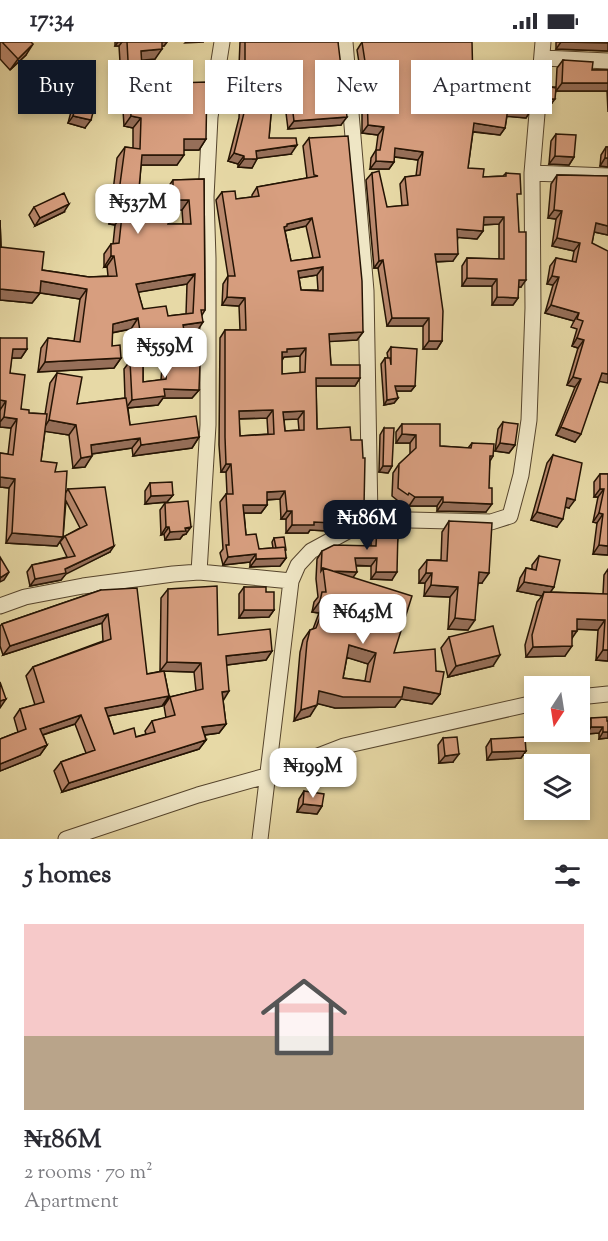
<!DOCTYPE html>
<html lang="en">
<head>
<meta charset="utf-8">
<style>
  :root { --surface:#fff; --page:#f7f7f7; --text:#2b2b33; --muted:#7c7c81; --line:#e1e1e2; --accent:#111827 }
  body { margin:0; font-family:"Sorts Mill Goudy",serif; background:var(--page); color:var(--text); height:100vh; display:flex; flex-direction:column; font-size:22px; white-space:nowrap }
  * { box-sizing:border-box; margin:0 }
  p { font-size:20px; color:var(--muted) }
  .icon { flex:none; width:33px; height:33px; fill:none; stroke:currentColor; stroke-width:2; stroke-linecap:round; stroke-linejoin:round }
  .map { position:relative; height:797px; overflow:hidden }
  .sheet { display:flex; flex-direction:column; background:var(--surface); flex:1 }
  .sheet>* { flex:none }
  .top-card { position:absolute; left:18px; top:18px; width:573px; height:54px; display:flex; gap:12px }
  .needle { width:39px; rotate:192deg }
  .fabs { position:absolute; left:524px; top:634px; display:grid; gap:12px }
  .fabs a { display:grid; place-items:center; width:66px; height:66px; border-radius:0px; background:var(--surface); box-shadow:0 3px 9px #0003; font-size:30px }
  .price { position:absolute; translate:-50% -51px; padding:0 14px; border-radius:12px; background:#fff; color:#222; font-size:20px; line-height:39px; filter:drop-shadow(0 2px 3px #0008) }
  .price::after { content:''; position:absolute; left:50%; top:36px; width:18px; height:14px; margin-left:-9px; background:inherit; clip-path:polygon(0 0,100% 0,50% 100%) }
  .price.selected { background:var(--accent); color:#fff }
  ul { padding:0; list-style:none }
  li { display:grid; align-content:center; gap:12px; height:318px; padding:0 24px }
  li+li { border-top:2px solid var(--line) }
  li span { display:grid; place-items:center; height:186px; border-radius:0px; color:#555 }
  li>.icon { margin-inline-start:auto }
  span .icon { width:108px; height:108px; fill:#fffc; stroke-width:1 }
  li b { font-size:26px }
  h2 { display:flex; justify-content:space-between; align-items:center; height:72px; padding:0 24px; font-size:26px }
  .tag { padding:0 21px; border-radius:0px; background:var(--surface); box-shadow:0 3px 9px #0003; font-size:21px; line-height:54px }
  .tag.selected { background:var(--accent); color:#fff }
  .status { display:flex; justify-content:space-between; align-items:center; height:42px; padding:0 30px; background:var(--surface); direction:ltr }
  .status svg { height:16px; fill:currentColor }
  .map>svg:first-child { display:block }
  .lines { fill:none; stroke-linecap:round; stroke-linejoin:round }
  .minor-casing { stroke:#55442c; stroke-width:17 }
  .minor { stroke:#efe6c5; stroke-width:15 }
  .wall { fill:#b9886d; stroke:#241303; stroke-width:1.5; fill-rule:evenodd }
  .shaded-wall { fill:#966f59; stroke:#241303; stroke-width:1.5 }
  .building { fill:#d79e7f; stroke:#241303; stroke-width:1.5; fill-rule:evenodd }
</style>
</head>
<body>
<div class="status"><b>17:34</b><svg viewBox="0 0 49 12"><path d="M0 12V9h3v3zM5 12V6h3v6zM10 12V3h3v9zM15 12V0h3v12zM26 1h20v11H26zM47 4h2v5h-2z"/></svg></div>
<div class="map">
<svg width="608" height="797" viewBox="0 0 608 797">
  <rect width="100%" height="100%" fill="#e7d9a6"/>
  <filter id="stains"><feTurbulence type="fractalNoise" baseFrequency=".00333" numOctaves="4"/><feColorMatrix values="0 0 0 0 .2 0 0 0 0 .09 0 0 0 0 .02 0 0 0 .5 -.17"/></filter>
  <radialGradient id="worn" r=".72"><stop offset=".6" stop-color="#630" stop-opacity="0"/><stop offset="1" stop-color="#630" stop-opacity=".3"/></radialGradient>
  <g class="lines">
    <defs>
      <path id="minor" d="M345,0L366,249L370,477
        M543,16L608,19
        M532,131L608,134
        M199,530L208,383V216L206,155L210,75L222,0
        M0,564L25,555L83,544L173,532L199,530L291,539
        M579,655L608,652
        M66,797L198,753L266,734L344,704L534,661
        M260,797L291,539L298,523L311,509L370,477L491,480L510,474L521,433L529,378L533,266L532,131L543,0"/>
    </defs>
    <use href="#minor" class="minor-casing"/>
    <use href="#minor" class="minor"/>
  </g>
  <path class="wall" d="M0,0H31L26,13L10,28L0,17Z
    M115,0H167L164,4H162L155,17L141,19L143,42L206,97L199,108H184L177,123H141L139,147L162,179L168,182H183L182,168H166V148L173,138L204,137L205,268L202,273L196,291L184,292L178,304L163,306L156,317L143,319V340L161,338L162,325L168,317L199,348L192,356H163L158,363L128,366L130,383L199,395L192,406L133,414L132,406L92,412L85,425L73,426L69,393L45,389L41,419L55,430L66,450L68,447L110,510L66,531L61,538L30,544L27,530L32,523L67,515L60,500L65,494L80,486L66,459L63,495L57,504L6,501L9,446L0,445V411L8,412L11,386L0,385V296L27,307L21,316H11L10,331L21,367L29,371L45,372L50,341L57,331L77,362L125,356L124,327L130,319L135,318L131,287L112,291V304L121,316L114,326L38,330L41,306L48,296L74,299L80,257L40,251L32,261L0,258V178L1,205L42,228L89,235L108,234L107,224L104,225V212L111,202H113L115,183L109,182L117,116L125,105L133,106V86L124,84L119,4H115ZM187,242L186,272L168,274L143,267L138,250Z
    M240,0H338L341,83L288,87L286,71H271L269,96L291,112L257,116L252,126L238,125V122L228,119L239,76L240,52H236V27L239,24Z
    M362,0L473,42L525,48V44L530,37L531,68L526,76L507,74L505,86L500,93L473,90L468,126L483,135L503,134L506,131L517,157L521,245H518V256L513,263H492V244H462V224L467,216L499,217V182L483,183V189L477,197L458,195L453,219L436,220L442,299L437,307H423V284H387L378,226H374L366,138L372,131L387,165L402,164L400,142L405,135L416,134L418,118L394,115V120L389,127H370L371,116L376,108L378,93L362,91V60L367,52L376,53L378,30L361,33L357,8Z
    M556,0H608V9L556,7Z
    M563,18L592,28H608V70L607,49H556L552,61L548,60L549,49L551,45H556L557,26Z
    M77,58L85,86L68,81L72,66Z
    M556,92L574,115L569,123L549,122L551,99Z
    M309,96L363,290L357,298L329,299L331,323L360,336L355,344H316L317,387L351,398L364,464L358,472L346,479H337L331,487L328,489L310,488L308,491H286V477H281L280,457L267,458V463L261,471H244L246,493L259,507L273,506L272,500L274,496L285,509L286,516L280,524L250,525V520L223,523L220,511L223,507L220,460L226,452H227L226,430H221L219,403L220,296L225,288H240L239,264L222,263L223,242L228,234L216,158L222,150L236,157L252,155V153L257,145L307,136L303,104ZM306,184L313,216L291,219L285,189ZM317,233L318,248H301L299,236ZM300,314V331L282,332V318L284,315ZM267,376L268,392L240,394L239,377ZM284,377H298L299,388L285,389Z
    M606,105H608V125L600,124L601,113Z
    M557,133L608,134V193L594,190L592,201L599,340L575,400L556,393L575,345L567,343L578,306L572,304L577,287L571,285L574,279L545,271L553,243L547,242L550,224L556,216L572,220L574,209L552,204L556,177L548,176L551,142Z
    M34,165L64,170L35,184L29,173Z
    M391,305L415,344L411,349H396L398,356L394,361L384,363L381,322L385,316H388L387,311Z
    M503,380L515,403L509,411L495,409L498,387Z
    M402,382L440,404L468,406L472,401L493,414L490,419L486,470L437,469V464H409L403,460L402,462L392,454L393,431L399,422L410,412V401H396V390Z
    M384,386L392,424L388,431L379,430L380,393Z
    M553,413L569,466L565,465L557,485L531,478L547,421Z
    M600,432H608V513L593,512L597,481L593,480L598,455H594V440Z
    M150,441L173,453L167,460L145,462V449Z
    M165,461L186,492L183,493L180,497L165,498L164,492L161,493L160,468Z
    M449,479L482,541H478L468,588L448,587L450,555L424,554L425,541H419V528L427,518H441L442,490Z
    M377,483L398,496L392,538L371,537V524H356L353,535L394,611L436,629L440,652L432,662L401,657L395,665L335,666L317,661L310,674L294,679L300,610L303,598L310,588L313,587L319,571L312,570L314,560L318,555L316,537L317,517L322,509L371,504V490ZM347,615L368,622L365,639L343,636Z
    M539,514L554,545L550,550L603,552L604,533L608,527V619L596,618L598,588L577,587L572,596L565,614L526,615L525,603L537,560L542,554L517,549L520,536L526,526L532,527V523Z
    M244,545L266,550L274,568L269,575L239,576V552Z
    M168,547L218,593L272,609L266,618L226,623L223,658L226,682L219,691L205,693L206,698L199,707L62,750L54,729L61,720L86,711L75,682L43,693L47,703L40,713L0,729V697L18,690L14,676L20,667L35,663L26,634L33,625L103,599L102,581L3,613L0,604V584L2,582L101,548L147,632L162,629H160L161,556ZM164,629L194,630L196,649L170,655L164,664L166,676L152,679L145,689L146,692L136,695L114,692L108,674L162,664L169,654Z
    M449,595L493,624L448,635L441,606Z
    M591,676L607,679L608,696L599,697V691L587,692V682Z
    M443,696L453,720L439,721L438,703Z
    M491,697L526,709L521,716L487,718L486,705Z
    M304,749L322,764L317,772L297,770L299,757Z"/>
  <path class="shaded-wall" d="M118,0H122L119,4H115Z
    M157,0H167L164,4H154Z
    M186,0H204L185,1Z
    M561,0L608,1V9L556,7Z
    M33,2L26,13L10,28L18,17Z
    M162,7L155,17L133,19L141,9Z
    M383,23L378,30L361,33L366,26Z
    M562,41H608V48L607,49H556Z
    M242,44H246L240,52H236Z
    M550,57H555L552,61L548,60Z
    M272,62L292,63L286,71L266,70Z
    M508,66L531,68L526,76L502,74Z
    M73,74L91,78L85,86L68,81Z
    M131,74L141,76L133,86L124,84Z
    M347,75L341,83L288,87L294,79Z
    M474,81L505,86L500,93L469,89Z
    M368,83L384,85L378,93L362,91Z
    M184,97H206L199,108H176Z
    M297,103L291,112L252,117H257L252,126L238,125L244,117L256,109Z
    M395,106L423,110L418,118L389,114Z
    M234,111L244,114L238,122L228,119Z
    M142,113H184L177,123H134Z
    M555,114L574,115L569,123L549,122Z
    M605,116H608V125L600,124Z
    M376,119L394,120L389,127H370Z
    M173,158H189L182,168H166Z
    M69,162L64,170L35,184L40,176Z
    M554,168L562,169L556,177L548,176Z
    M116,172L122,173L115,183L109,182Z
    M484,175H504L499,182L479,183Z
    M312,176L306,184L284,189L278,193L287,182Z
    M596,181L608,184V193L590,189Z
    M457,187L483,189L477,197L452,195Z
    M557,196L580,201L574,209L552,204Z
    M435,212H458L453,219L429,220Z
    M111,214H114L107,224L104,225Z
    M383,218L378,226H374L379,219Z
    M323,225L317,233L292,237L298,229Z
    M195,232L187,242L128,252L136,242Z
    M552,234L559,235L553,243L547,242Z
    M467,236L497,237L492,244H462Z
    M519,238H526L521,245H513Z
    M41,239L87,247L80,257L34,250Z
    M0,247L40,251L32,261L0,258Z
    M227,255L245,256L239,264L222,263Z
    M497,255L518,256L513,263H492Z
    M551,263L579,271L574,279L545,271Z
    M138,276L131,287L105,292L113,282Z
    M392,276H429L423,284H387Z
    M203,280L196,291L176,293L183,283Z
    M363,290L357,298L323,300L329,292Z
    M185,294L178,304L155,307L162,297Z
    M577,296L584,298L578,306L572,304Z
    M429,299H442L437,307H423Z
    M306,306L300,314L284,315L282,318V310L287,307Z
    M13,307H27L21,316H6Z
    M163,307L156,317L136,320L143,309Z
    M121,316L114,326L38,330L45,320Z
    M602,331L608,332V341L597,339Z
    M573,335L581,337L575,345L567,343Z
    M316,336H360L355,344H311Z
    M395,344H415L411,349H392Z
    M164,347L199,348L192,356H163L158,363L126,366L132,358Z
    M398,356L394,361L384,363L387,358Z
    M0,358L6,359L0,368Z
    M273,368L267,376L234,377L239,369Z
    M304,369L298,377L277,378L283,370Z
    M4,375L17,377L11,386L0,385V380Z
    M49,378L76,383L69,393L42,389Z
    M561,385L581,392L575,400L556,393Z
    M402,392L416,393L410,401H396Z
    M199,395L192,406L133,414L141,403Z
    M140,396L132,406L84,413L91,403Z
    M500,401L515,403L509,411L495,409Z
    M92,414L85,425L73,426L81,416Z
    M226,422H231L226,430H221Z
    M383,424H392L388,431L379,430Z
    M0,435L15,437L9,446L0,445Z
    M600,447H604L598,455H594Z
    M285,449L280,457L261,458L267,450Z
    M173,453L167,460L145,462L151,454Z
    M415,455H443L437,464H409Z
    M567,456L575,458L569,466L561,464Z
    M443,460L492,462L486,470L437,469Z
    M243,463H267L261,471H237Z
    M364,464L358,472L346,479L332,478L337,470Z
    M287,469H292L286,477H281Z
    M537,470L563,477L557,485L531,478Z
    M599,471L603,472L597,481L593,480Z
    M337,479L331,487L328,489L310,488L308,491H286L292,483L314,480Z
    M166,485H169L164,492L161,493Z
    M191,485L186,492L183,493L180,497L165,498L170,490Z
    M398,488H403L398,496L392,495Z
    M12,491L63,495L57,504L6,501Z
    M599,503L608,504V513L593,512Z
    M114,504L110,510L66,532L61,538L30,544L35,537L65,527Z
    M256,512L250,520L223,523L228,515Z
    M286,516L280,524L250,525L256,517Z
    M355,516H377L371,524L350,523Z
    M323,529L357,530L352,537Z
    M9,530L4,538L0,540V536Z
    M376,530H397L392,538L371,537Z
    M479,530L489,531L482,541H471Z
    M426,531H432L425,541H419Z
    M524,540L554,545L547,555L544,550L542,554L517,549Z
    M431,543L458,545L450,555L424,554Z
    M320,559L326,560L319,571L312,570Z
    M244,568H274L269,575L239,576Z
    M108,572L102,581L3,613L10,604Z
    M455,576L475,578L468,588L448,587Z
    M577,577L605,578L598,588L570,587Z
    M572,589H577L570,599Z
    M349,603L376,611L368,622L342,614Z
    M572,604L565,614L526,615L533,605Z
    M603,608H608V619L596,618Z
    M272,609L266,618L219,624L226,614Z
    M500,613L493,624L448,635L456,624Z
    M167,620L201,621L194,630L160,629Z
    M404,645L440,652L432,662L401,657L395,665L335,666L311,660L319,649Z
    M229,649L223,659L222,650Z
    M169,654L162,664L98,676L105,666Z
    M6,657L0,666V659Z
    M317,663L310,674L294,679L301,668Z
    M81,673L75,682L33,696L40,687Z
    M226,682L219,691L196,694L202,685Z
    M591,685H603L599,691L587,692Z
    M603,690H608V696L599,697Z
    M206,698L199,707L62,750L69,741Z
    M47,703L40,713L0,729V722Z
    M526,709L521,716L487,718L492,710Z
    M459,712L453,720L439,721L445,714Z
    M303,762L322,764L317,772L297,770Z"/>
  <path class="building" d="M2,0H31L33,2L18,17Z
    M127,0H162V7L141,9L143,42L207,40L206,97H184V113H142L139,147L164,149L162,179H169L168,182H191L189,158H173V138L204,137L205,260V268H201L203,280L183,283L185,294L162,297L163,307L143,309L138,276L113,282L112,304L120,303L121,316L45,320L48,296L80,300L87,247L41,239L40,251L0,247V178L1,205L44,210L42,228L89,235L117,234L114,214H111V202L119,201L122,173L116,172L125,105L140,107L141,76L131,74ZM195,232L193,271L168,274L166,264L143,267L136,242Z
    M245,0H338L347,75L294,79L292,63L272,62L269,96H296L297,103L256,109L257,117H244V114L234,111L245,67L246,44H242V19H245Z
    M362,0H472L473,42L529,48L530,37L535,38L531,68L508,66L505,86L474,81L468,126L484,127L483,135L506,134V131L520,132L521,152H517L519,190H526V238H519L518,256L497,255V237L467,236V216L504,217V175H484L483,189L457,187L458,212H435L443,269L442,299H429V276H392L383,218L379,219L372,131L379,129L387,165L408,163L405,135L420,133L423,110L395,106L394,120L376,119V108H380L384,85L368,83L367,52L381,53L383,23L366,26Z
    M563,18L593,20L592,28H608V41H562Z
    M551,45L556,46L555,57H550Z
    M77,58L95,63L91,78L73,74Z
    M556,92L576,93L574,115L555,114Z
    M348,94L362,239L363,290L329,292L331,323H360V336H316L317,387L350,385L351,398H362L363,416H365L364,464L352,471L337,470V479L333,481L314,480V483H292V469H287L285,449L267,450V463H243L246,493L256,492L259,507L285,505L286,516L256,517V512L228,515L226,503H229L226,452H233L231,422H226L225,395V288H246L245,256L227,255L228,234H235L222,150L235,149L236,157L259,154L257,145L318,134L314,133L309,96ZM312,176L320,215L291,219L284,185L287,184V182ZM323,225V249L301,248L298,229ZM306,306L305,330L282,332V310H287V307ZM273,368L274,392L240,394L239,369ZM304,369V388L285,389L283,370Z
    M606,105H608V116H605Z
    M557,133L608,134V184L596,181L592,201L608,209V332L602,331L581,392L561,385L581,337L573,335L584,298L577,296L583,279L577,277L579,271L551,263L559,235L552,234L556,216L576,220L580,201L557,196L562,169L554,168Z
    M64,151L69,162L40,176L34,165Z
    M0,296H27V307H13L10,331L25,333L21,367L29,368V371L47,372L41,419L57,421L55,430L67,429L63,495L12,491L15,437L0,435V411L13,413L17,377L4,375L6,359L0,358Z
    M391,305L417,307L415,344H395L398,356L387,358L385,316H390L391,323Z
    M168,317L200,321L199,348L164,347L165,354L132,358L130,319L143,318V340L166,337Z
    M57,331L82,335L77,362L126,356L130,383L196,374L199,395L141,403L140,396L91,403L92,414L81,416L76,383L49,378Z
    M503,380L518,382L515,403L500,401Z
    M402,382H440V404L471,406L472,401L494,402L493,414H490L489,446H492V462L443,460V455H415L409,451L408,453L398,446L399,422L416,406V393L402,392Z
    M384,386H394L392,424H383Z
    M553,413L582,421L575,458L567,456L563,477L537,470Z
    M600,432H608V504L599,503L603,472L599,471L604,447H600Z
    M172,440L173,453L151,454L150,441Z
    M105,445L114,504L65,527L66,531L35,537L32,523L75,514L65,494L87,483L68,447Z
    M188,459L191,485L185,486L186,489L170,490L169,485H166L165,461Z
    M380,479L404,480L403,488H398L397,530H376L377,516H355L357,530L333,529L323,526L321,529L322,509L334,503L376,504L377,483Z
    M449,479L492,481L489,531L479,530L475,578L455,576L458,545L431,543L432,531H426L427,518L447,519Z
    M284,495L286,508H285V505L276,506L274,496Z
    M539,514L560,518L554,545L524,540L526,526L536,528Z
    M0,515L9,530L0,536Z
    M323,526L412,554L394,611L435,607L436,629L444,630L440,652L404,645L402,655H343L319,649L317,663L301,668L307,600L310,588L316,586L326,560L320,559L322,550H326ZM349,603L376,611L370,640L343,636Z
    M217,544L218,593L270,587L272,609L226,614L229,649L222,650L226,682L202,685L206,698L69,741L61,720L95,708L81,673L40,687L47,703L0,722V697L26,687L20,667L44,660L33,625L111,597L108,572L10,604L2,582L101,548L137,546L147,632L164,629L169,654L105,666L114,692L134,686L136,695L155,690L152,679L175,673L170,655L203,647L201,621L167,620L168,547Z
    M244,545H266V550H274V568H244Z
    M544,550L608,552V608H603L605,578L577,577V589H572V604L533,605L532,593Z
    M493,584L500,613L456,624L449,595Z
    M0,640L6,657L0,659Z
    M607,675V679H608V690H603V685H591V676Z
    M457,695L459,712L445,714L443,696Z
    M525,695L526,709L492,710L491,697Z
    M304,749L324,752L322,764L303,762Z"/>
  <rect width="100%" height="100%" filter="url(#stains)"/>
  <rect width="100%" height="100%" fill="url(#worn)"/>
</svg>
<div class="fabs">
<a><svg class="needle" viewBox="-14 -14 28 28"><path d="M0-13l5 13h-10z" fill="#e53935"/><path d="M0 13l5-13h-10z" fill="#7c7c81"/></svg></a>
<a><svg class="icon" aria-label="layers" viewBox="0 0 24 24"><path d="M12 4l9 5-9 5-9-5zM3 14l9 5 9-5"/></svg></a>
</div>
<b class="price" style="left:138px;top:193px">₦537M</b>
<b class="price" style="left:165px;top:337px">₦559M</b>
<b class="price selected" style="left:367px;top:509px">₦186M</b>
<b class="price" style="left:363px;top:603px">₦645M</b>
<b class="price" style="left:313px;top:757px">₦199M</b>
<div class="top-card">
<a class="tag selected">Buy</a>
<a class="tag">Rent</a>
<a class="tag">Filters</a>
<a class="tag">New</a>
<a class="tag">Apartment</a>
</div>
</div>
<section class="sheet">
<h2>5 homes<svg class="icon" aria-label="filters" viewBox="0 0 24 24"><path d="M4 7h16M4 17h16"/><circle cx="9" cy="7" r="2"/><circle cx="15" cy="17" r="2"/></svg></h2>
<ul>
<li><span style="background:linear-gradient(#f6c9c9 60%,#b9a48a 0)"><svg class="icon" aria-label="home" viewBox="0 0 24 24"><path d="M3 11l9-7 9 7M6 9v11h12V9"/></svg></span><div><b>₦186M</b><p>2 rooms · 70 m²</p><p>Apartment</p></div></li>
</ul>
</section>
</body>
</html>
